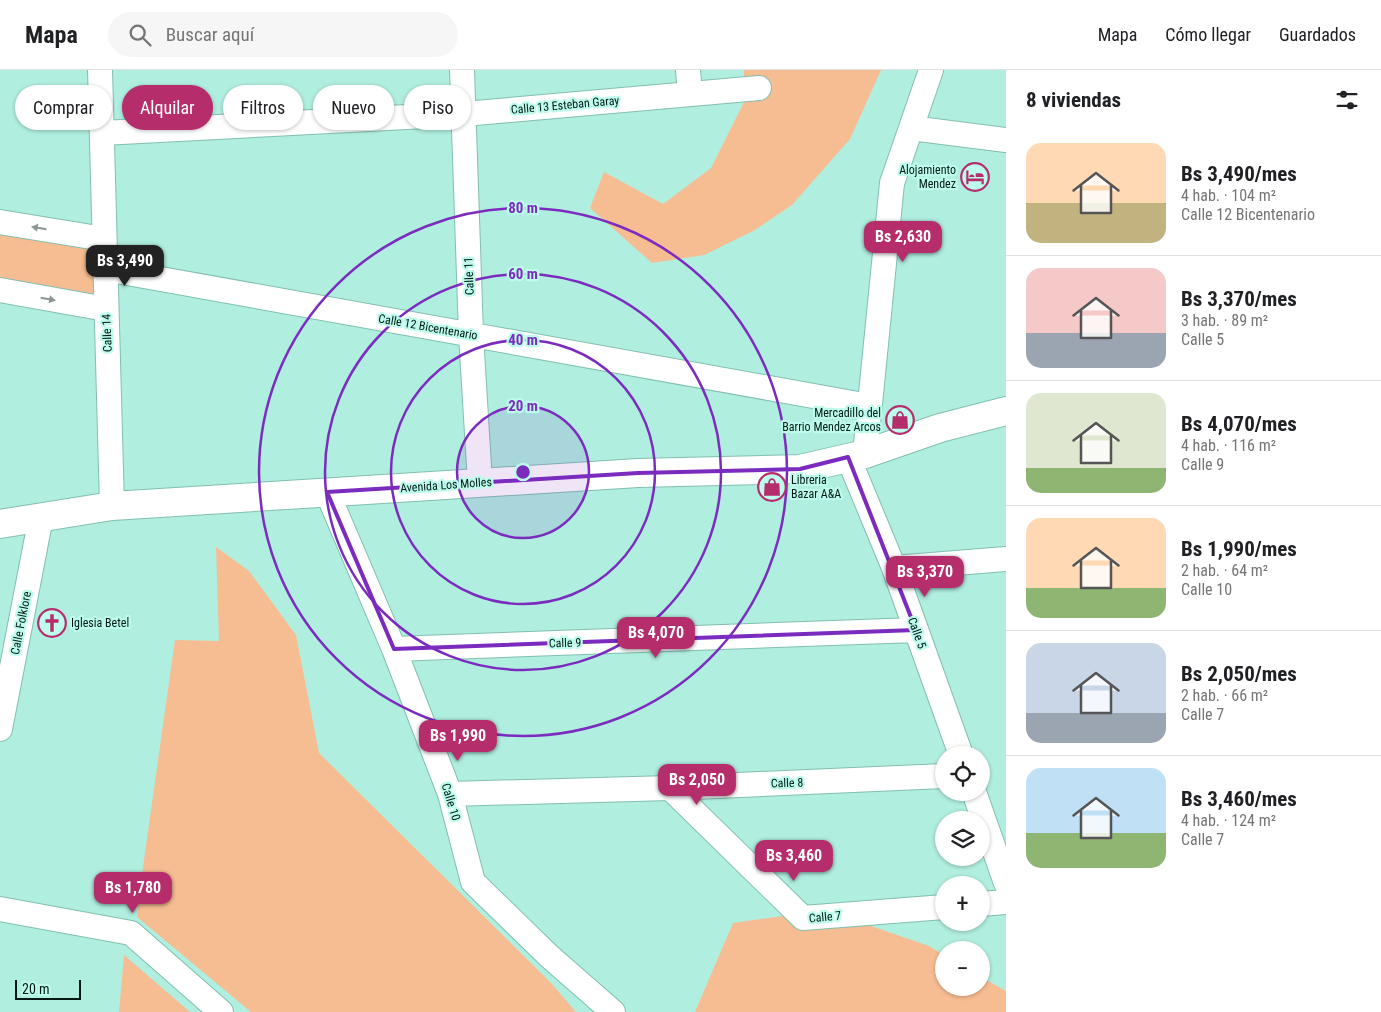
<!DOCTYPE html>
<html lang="es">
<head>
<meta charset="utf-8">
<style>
  :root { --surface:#fff; --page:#f6f6f6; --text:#202124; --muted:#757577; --line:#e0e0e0; --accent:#b62d6b }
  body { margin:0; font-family:"Roboto Condensed",sans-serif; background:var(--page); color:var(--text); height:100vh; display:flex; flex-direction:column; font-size:19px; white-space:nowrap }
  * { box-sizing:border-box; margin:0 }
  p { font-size:16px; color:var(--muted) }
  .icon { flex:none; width:28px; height:28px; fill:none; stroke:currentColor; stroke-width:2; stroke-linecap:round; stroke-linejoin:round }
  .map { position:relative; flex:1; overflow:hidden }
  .details { display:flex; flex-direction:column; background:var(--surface); width:375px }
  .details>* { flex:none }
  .top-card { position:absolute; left:15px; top:15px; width:475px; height:45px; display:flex; gap:10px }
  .fabs { position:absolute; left:935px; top:676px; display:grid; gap:10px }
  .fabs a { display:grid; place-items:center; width:55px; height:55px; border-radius:50%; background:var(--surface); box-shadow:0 1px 4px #0004; font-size:25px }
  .scale { position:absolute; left:15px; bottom:12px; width:66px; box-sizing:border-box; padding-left:5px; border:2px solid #011813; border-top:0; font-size:14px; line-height:18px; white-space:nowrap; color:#011813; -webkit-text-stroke:4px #bdfcec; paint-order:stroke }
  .price { position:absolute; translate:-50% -42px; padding:0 11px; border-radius:10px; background:var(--accent); color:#fff; font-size:16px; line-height:32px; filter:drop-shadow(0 1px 2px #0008) }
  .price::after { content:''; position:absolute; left:50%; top:30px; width:15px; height:11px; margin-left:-8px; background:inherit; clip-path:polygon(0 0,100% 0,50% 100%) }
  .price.active { background:#222; color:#fff }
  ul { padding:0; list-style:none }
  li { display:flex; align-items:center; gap:15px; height:125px; padding:0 20px }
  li+li { border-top:1px solid var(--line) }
  li span { display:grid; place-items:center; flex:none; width:140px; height:100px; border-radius:15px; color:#555 }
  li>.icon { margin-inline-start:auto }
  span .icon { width:60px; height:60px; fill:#fffc; stroke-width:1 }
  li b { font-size:21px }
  h2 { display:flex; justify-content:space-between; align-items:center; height:60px; padding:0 20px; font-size:21px }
  .pill { padding:0 18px; border-radius:22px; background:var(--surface); box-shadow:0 1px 4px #0004; font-size:18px; line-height:45px }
  .pill.active { background:var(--accent); color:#fff }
  header { display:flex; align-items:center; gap:30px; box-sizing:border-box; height:70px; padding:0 25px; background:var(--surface); border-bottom:1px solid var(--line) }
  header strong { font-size:24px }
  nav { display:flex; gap:28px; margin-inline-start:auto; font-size:18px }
  .search { width:350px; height:45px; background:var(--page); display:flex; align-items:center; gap:12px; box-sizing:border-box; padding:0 18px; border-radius:28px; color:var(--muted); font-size:19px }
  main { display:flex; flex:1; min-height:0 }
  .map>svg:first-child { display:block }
  .green { fill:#f7bd92 }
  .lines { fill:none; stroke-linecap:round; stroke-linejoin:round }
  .minor-casing { stroke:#82bfb1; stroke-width:26 }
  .tertiary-casing { stroke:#82bfb1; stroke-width:30 }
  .minor { stroke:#fff; stroke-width:24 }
  .tertiary { stroke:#fff; stroke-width:28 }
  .oneway { fill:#8d9795 }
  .marked { fill:none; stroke:#7b2cbf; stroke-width:4; stroke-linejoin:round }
  .ring { fill:none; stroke:#7b2cbf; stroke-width:2.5 }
  .labels { text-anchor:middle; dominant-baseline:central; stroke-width:4.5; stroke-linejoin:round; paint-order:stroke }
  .street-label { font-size:12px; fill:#011813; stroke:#bdfcec }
  .poi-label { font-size:12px; fill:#011813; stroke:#bdfcec; text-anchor:end }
  .centre { fill:#7b2cbf; stroke:#bdfcec; stroke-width:2.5 }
  .ring-label { font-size:15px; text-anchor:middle; font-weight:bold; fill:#7b2cbf; stroke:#bdfcec; stroke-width:4.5; stroke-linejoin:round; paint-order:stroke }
</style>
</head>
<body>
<header>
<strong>Mapa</strong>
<div class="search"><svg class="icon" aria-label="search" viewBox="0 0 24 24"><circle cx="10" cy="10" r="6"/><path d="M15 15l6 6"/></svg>Buscar aquí</div>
<nav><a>Mapa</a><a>Cómo llegar</a><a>Guardados</a></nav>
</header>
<main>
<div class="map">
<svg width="1006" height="942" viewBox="0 0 1006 942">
  <rect width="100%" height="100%" fill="#b0eedf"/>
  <path class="green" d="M744,0H881L850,69L792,135L755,160L704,185L652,193L590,138L604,102L663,134L711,98L744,32Z
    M0,158L97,174L100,232L0,214Z
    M216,477L249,501L296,565L319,683L551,913L576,942H251L137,847L144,790L175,570L219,571Z
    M825,840L929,876L944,885V918H981V907L1006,921V942H695L733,853Z
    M124,885L190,942H119Z"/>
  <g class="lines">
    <defs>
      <path id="minor" d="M100,0L112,436
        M462,0L471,265L480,413
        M688,0L690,24
        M911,58L1006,70
        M102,63L464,44L759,18
        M0,152L104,169
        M105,199L869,336
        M0,220L106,239
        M865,384L892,113L931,0
        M848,387L894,498L961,685
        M327,422L394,579L450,724L473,812L549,886L613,942
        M894,498L1006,489
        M394,579L916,560
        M0,659L41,447
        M670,718L803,848L944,837
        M974,722L1006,813
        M450,724L670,718L944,706
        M981,834L1006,832
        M0,839L131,863L221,942"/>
      <path id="tertiary" d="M0,454L112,436L638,403L800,399L865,384L940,358L1006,341"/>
    </defs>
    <use href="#minor" class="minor-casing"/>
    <use href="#tertiary" class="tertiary-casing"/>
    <use href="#minor" class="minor"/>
    <use href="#tertiary" class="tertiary"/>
  </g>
  <defs><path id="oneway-solid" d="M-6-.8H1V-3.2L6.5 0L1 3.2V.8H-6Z" transform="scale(1.25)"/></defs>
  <g class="oneway">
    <use href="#oneway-solid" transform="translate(39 158) rotate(-171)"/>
    <use href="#oneway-solid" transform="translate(48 229) rotate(10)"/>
  </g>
  <path class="marked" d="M848,387L916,560L394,579L327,422L638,403L800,399Z"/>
  <circle cx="523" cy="402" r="66" fill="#7b2cbf" fill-opacity=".12"/>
  <g class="ring">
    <circle cx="523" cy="402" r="66"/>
    <circle cx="523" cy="402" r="132"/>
    <circle cx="523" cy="402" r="198"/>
    <circle cx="523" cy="402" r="264"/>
  </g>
  <defs>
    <symbol id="hotel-ring" viewBox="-11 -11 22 22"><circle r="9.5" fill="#bdfcec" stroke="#b62d6b" stroke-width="1.5"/><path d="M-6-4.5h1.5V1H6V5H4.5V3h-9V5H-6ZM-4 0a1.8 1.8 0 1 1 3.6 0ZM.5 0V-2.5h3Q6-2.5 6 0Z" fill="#b62d6b"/></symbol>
    <symbol id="shop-ring" viewBox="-11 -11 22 22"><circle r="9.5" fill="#bdfcec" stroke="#b62d6b" stroke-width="1.5"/><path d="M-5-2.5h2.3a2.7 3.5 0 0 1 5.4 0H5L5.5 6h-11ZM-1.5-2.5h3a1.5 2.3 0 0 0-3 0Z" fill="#b62d6b"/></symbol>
    <symbol id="church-ring" viewBox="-11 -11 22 22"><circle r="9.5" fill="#bdfcec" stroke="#b62d6b" stroke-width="1.5"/><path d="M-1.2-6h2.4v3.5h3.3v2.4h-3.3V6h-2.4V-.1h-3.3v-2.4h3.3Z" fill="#b62d6b"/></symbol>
  </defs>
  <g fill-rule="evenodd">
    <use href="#hotel-ring" x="959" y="91" width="32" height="32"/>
    <use href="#shop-ring" x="884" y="334" width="32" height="32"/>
    <use href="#shop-ring" x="756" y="401" width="32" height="32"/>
    <use href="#church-ring" x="36" y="537" width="32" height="32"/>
  </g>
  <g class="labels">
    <g class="street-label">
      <text transform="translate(565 35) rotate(-5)">Calle 13 Esteban Garay</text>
      <text transform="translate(469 206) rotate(-92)">Calle 11</text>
      <text transform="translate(428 257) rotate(10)">Calle 12 Bicentenario</text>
      <text transform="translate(107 263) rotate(-92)">Calle 14</text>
      <text transform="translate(446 415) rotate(-4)">Avenida Los Molles</text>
      <text transform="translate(21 553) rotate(-79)">Calle Folklore</text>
      <text transform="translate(917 563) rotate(70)">Calle 5</text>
      <text transform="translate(565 573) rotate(-2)">Calle 9</text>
      <text transform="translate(787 713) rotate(-2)">Calle 8</text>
      <text transform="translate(451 732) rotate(73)">Calle 10</text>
      <text transform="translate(825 847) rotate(-5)">Calle 7</text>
    </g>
    <g class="poi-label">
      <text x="956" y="100">Alojamiento<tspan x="956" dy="14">Mendez</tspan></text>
      <text x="881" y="343">Mercadillo del<tspan x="881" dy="14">Barrio Mendez Arcos</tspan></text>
      <text x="791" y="410" text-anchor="start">Libreria<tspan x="791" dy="14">Bazar A&amp;A</tspan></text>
      <text x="71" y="553" text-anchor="start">Iglesia Betel</text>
    </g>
  </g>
  <circle cx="523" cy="402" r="8" class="centre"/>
  <g class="ring-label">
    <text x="523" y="143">80 m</text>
    <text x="523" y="209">60 m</text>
    <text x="523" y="275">40 m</text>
    <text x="523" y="341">20 m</text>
  </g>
</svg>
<div class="fabs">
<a><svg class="icon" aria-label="locate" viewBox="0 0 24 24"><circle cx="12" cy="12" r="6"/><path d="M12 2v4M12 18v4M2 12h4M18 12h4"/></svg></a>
<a><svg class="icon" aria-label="layers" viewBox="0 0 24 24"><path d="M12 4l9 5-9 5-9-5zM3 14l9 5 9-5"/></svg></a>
<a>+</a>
<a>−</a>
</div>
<div class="scale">20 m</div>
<b class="price" style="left:903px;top:193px">Bs 2,630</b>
<b class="price active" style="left:125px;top:217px">Bs 3,490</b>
<b class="price" style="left:925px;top:528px">Bs 3,370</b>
<b class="price" style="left:656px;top:589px">Bs 4,070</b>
<b class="price" style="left:458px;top:692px">Bs 1,990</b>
<b class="price" style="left:697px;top:736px">Bs 2,050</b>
<b class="price" style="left:794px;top:812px">Bs 3,460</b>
<b class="price" style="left:133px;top:844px">Bs 1,780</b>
<div class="top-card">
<a class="pill">Comprar</a>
<a class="pill active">Alquilar</a>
<a class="pill">Filtros</a>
<a class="pill">Nuevo</a>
<a class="pill">Piso</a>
</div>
</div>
<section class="details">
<h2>8 viviendas<svg class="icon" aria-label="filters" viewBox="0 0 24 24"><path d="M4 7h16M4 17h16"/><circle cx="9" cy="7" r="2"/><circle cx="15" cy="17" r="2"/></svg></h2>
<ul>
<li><span style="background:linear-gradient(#ffd9b3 60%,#c2b280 0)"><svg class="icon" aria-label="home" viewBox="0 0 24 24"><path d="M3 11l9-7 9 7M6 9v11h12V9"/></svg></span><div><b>Bs 3,490/mes</b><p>4 hab. · 104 m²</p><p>Calle 12 Bicentenario</p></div></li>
<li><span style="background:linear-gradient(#f6c9c9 65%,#9aa5b1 0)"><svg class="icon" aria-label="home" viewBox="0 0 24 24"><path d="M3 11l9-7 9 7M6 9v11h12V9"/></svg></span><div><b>Bs 3,370/mes</b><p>3 hab. · 89 m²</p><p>Calle 5</p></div></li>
<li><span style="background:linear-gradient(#dfe7d0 75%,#8fb573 0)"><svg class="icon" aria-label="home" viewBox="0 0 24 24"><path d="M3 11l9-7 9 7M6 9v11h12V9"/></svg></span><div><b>Bs 4,070/mes</b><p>4 hab. · 116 m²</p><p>Calle 9</p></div></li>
<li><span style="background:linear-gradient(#ffd9b3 70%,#8fb573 0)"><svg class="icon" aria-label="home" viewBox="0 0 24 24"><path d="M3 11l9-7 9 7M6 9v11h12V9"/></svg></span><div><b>Bs 1,990/mes</b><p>2 hab. · 64 m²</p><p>Calle 10</p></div></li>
<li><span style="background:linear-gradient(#c9d6e8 70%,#9aa5b1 0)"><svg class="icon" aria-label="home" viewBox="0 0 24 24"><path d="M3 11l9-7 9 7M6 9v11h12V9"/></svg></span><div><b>Bs 2,050/mes</b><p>2 hab. · 66 m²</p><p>Calle 7</p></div></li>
<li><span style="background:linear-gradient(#bfe0f5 65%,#8fb573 0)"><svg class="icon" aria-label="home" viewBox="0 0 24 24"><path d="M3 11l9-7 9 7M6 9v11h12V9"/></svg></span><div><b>Bs 3,460/mes</b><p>4 hab. · 124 m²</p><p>Calle 7</p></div></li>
</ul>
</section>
</main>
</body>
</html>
